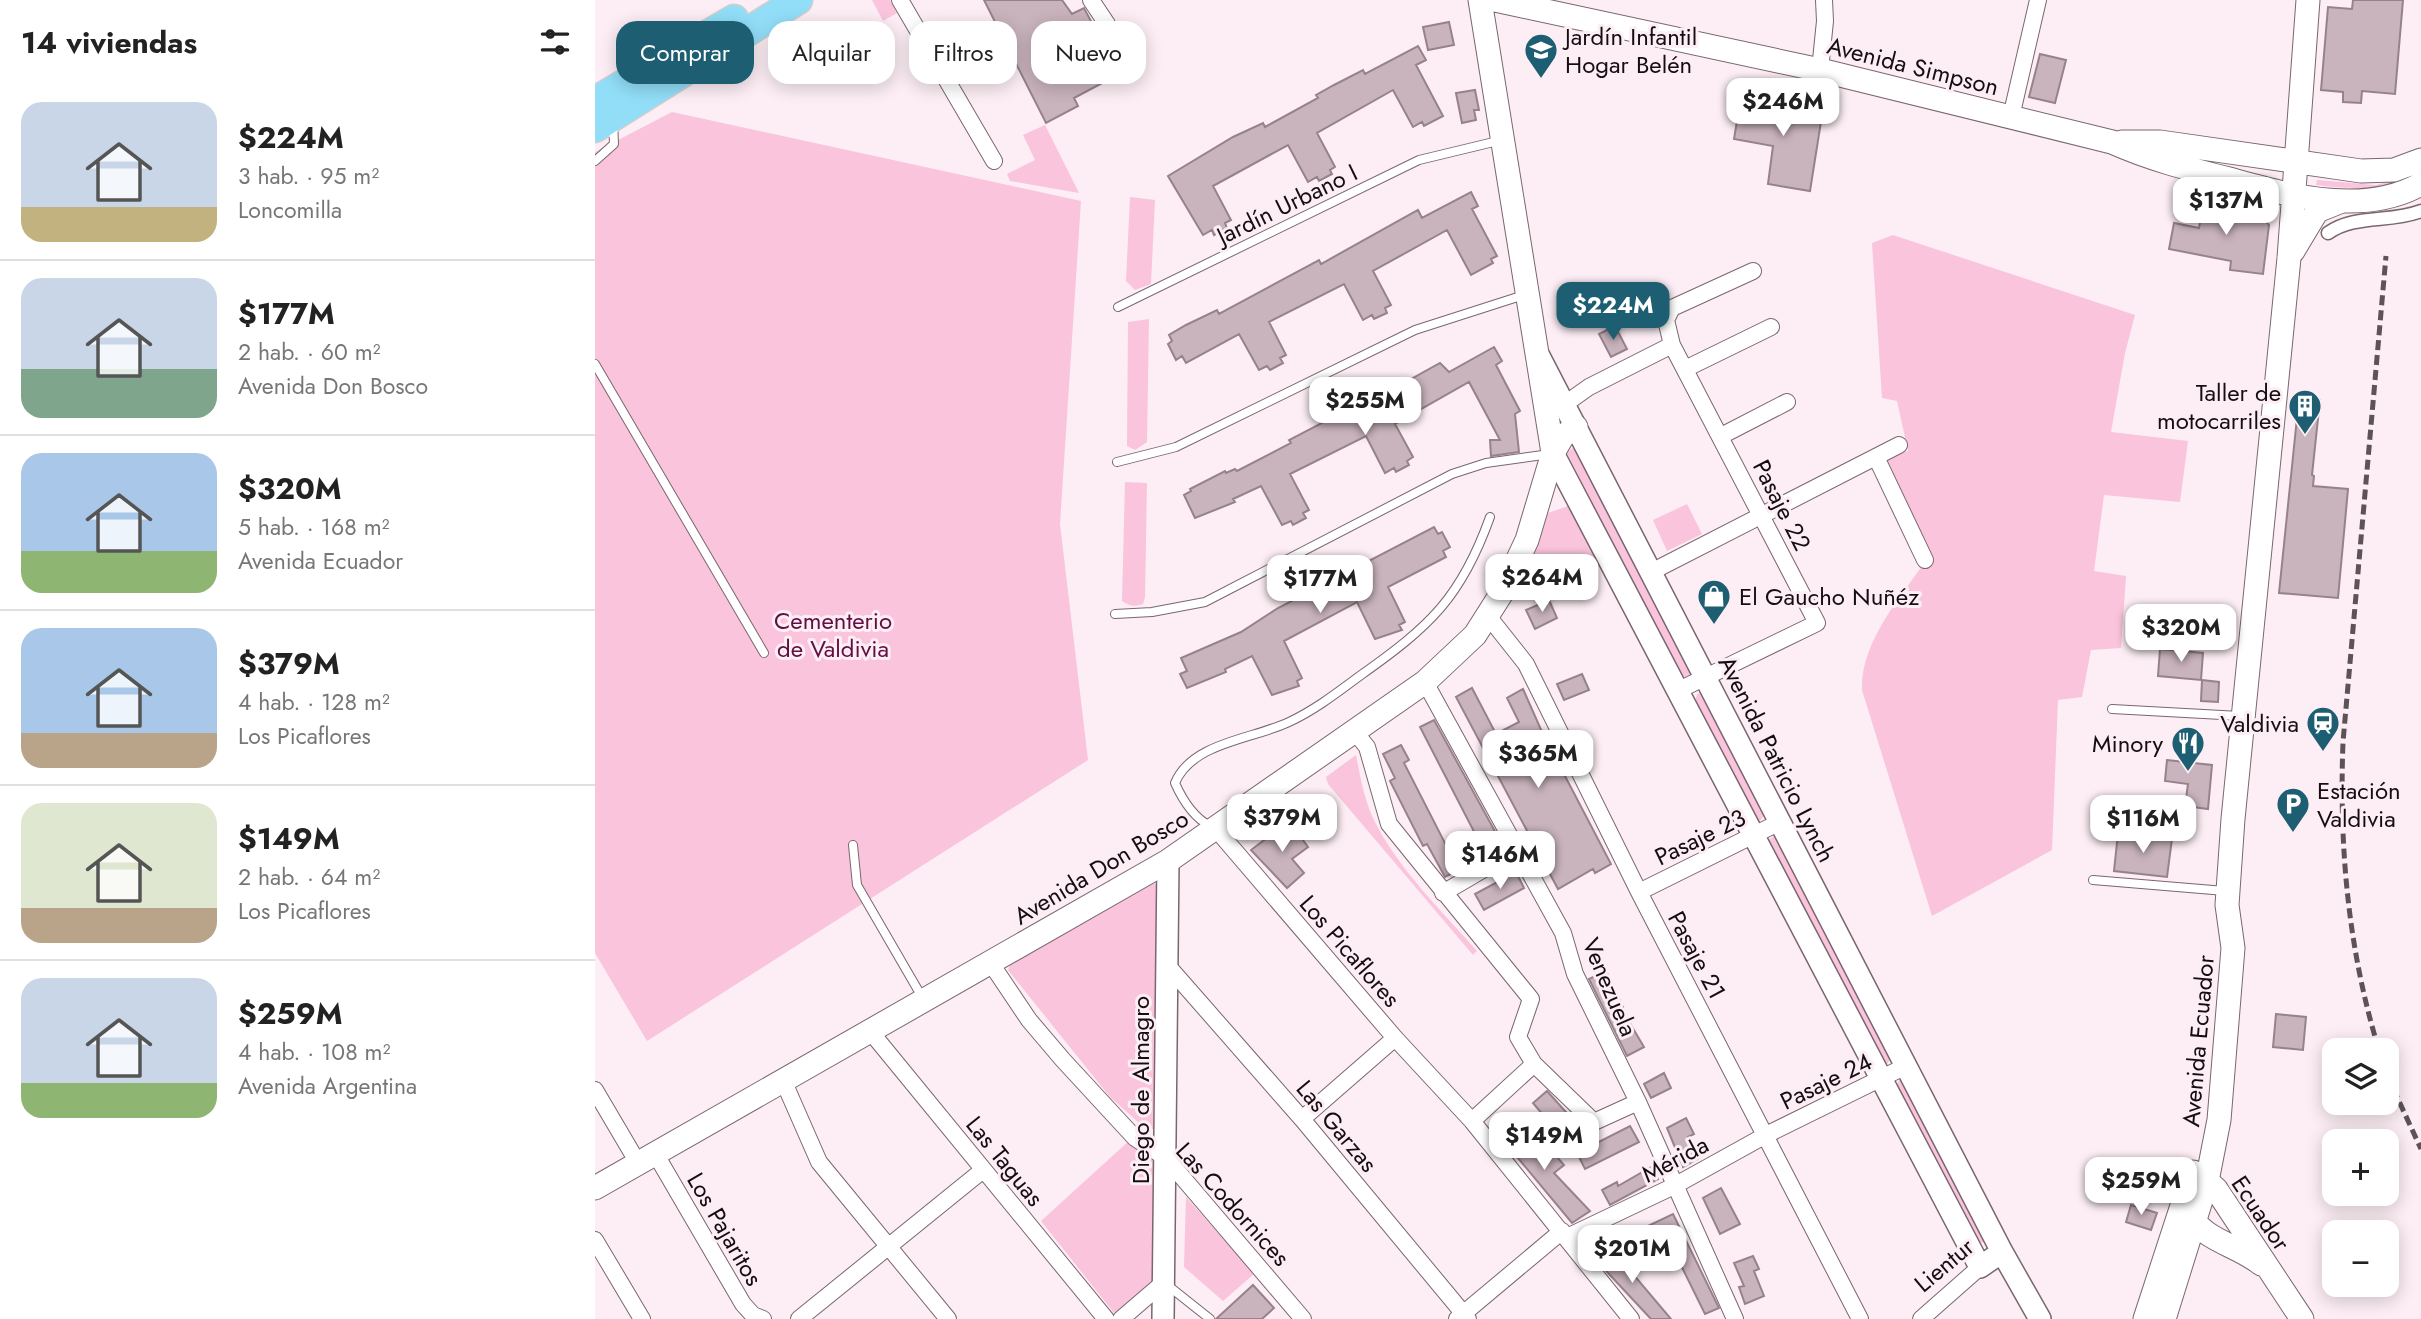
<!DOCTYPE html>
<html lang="es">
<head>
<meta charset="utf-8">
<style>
  :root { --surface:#fff; --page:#f6f6f6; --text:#222; --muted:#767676; --line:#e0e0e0; --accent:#1d5e73 }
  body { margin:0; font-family:Jost,sans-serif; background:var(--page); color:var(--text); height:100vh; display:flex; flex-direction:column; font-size:26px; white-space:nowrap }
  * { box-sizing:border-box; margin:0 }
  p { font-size:23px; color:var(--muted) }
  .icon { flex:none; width:38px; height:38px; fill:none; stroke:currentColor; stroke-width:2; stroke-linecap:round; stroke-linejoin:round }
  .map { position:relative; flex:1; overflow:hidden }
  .sheet { display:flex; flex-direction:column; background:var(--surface); width:595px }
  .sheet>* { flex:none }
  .hud { position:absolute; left:21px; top:21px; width:665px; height:63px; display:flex; gap:14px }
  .fabs { position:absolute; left:1727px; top:1038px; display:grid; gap:14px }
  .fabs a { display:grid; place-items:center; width:77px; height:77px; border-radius:14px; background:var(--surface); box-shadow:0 4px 18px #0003; font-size:35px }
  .price { position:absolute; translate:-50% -60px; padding:0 16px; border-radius:14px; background:#fff; color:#222; font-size:23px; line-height:46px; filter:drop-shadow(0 2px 4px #0008) }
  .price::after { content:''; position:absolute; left:50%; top:42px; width:21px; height:16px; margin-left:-10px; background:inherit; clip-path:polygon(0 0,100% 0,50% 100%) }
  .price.on { background:var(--accent); color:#fff }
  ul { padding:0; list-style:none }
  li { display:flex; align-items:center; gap:21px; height:175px; padding:0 21px }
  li+li { border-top:2px solid var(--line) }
  li span { display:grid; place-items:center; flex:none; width:196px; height:140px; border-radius:21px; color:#555 }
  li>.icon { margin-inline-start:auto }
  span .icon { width:84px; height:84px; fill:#fffc; stroke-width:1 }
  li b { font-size:30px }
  h2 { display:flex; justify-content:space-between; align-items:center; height:84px; padding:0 21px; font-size:30px }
  .tag { padding:0 24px; border-radius:21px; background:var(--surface); box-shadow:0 4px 18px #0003; font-size:24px; line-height:63px }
  .tag.on { background:var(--accent); color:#fff }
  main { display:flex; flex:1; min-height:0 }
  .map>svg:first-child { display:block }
  .green { fill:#f9c4dc }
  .building { fill:#c9b3bd; stroke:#97828b; stroke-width:2 }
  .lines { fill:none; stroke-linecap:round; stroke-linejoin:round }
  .service-casing { stroke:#7a666f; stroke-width:10 }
  .pedestrian-casing { stroke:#7a666f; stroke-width:15 }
  .minor-casing { stroke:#7a666f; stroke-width:18 }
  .tertiary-casing { stroke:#7a666f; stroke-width:24 }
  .secondary-casing { stroke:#7a666f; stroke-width:25 }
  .trunk-casing { stroke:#d0cfcf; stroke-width:31 }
  .service { stroke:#fff; stroke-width:8 }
  .pedestrian { stroke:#fff; stroke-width:12 }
  .minor { stroke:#fff; stroke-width:16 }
  .tertiary { stroke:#fff; stroke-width:21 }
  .secondary { stroke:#fff; stroke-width:23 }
  .trunk { stroke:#92def8; stroke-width:28 }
  .rail { stroke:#5d5357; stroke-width:5; stroke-dasharray:10 5; stroke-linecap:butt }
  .labels { text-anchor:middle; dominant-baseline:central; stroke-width:6; stroke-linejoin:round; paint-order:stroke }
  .poi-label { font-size:24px; fill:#150e11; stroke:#fceef4; text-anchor:start }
  .street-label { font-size:24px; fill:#150e11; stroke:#fceef4 }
  .park-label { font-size:24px; fill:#610e40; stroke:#fceef4 }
</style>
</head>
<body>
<main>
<section class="sheet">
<h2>14 viviendas<svg class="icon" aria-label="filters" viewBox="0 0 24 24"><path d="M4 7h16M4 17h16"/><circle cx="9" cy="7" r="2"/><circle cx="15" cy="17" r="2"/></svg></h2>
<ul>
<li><span style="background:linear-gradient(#c9d6e8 75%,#c2b280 0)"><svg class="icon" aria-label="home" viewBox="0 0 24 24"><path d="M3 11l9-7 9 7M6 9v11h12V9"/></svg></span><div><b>$224M</b><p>3 hab. · 95 m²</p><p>Loncomilla</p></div></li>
<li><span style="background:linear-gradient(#c9d6e8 65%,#7fa58c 0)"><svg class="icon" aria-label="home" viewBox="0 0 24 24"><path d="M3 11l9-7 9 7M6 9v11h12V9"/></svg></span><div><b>$177M</b><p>2 hab. · 60 m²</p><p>Avenida Don Bosco</p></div></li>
<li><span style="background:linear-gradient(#a9c7e8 70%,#8fb573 0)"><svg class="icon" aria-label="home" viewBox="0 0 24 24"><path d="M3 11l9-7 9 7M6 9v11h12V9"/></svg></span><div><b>$320M</b><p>5 hab. · 168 m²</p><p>Avenida Ecuador</p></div></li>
<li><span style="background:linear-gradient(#a9c7e8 75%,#b9a48a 0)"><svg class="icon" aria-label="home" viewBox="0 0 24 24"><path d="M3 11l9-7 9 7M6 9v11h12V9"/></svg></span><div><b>$379M</b><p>4 hab. · 128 m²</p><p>Los Picaflores</p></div></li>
<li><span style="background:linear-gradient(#dfe7d0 75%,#b9a48a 0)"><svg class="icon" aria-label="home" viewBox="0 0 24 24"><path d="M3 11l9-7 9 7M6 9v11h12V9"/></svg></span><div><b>$149M</b><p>2 hab. · 64 m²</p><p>Los Picaflores</p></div></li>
<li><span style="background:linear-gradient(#c9d6e8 75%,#8fb573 0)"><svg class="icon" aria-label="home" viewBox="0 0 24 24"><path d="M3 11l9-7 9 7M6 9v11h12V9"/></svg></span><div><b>$259M</b><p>4 hab. · 108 m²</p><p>Avenida Argentina</p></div></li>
</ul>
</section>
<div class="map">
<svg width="1826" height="1319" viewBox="0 0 1826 1319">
  <rect width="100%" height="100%" fill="#fceef4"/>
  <path class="green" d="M277,0H295L302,13L288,21Z
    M77,112L486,201L465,524L493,760L52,1041L0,953V152Z
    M450,125L484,193L415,181L412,174L440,160L428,135Z
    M1826,172V176C1790,190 1760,190 1721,185L1722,180L1781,185Z
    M535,197L560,200L556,284L540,290L531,281Z
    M1298,235L1540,315L1530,353L1516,432L1593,441L1585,502L1509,495L1499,571L1531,576L1526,648L1496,650L1487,697L1463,700L1457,850L1337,916L1267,690C1265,641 1308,595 1334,556L1290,460L1313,451L1302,401L1287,398L1277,243Z
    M554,319L552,442L540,450L532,446L533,322Z
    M977,448L985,453L1095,669L1096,675L1091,678L1083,670L972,453Z
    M530,482L552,483L550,597L548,604C539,607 534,606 527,601Z
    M979,504L1002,555L923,592L953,513Z
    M1092,504L1107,534L1072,551L1058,520Z
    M1105,693L1170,814L1165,821L1161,819L1100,702L1102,694Z
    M761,755C765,776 769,798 778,818C802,868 846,910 882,951L878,955L733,784L731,777Z
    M1179,836L1297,1057L1292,1064L1287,1062L1172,841Z
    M554,883L563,884V1128L552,1130L515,1097L413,970L415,965Z
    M1304,1080L1308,1081L1390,1239L1387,1243L1383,1244L1301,1088Z
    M536,1139L566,1164L560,1282L519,1313L446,1221Z
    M591,1197L659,1274L628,1301L589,1267Z"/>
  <path class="building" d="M389,0H467L477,14L489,8L497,23L483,31L485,34L480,37L493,62L499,59L511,81L479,98L483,106L451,123Z
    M1758,0H1808L1800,94L1767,91L1766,103L1748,102V92L1726,90L1733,7L1757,9Z
    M854,22L859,45L833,50L828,27Z
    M823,46L831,60L821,65L848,116L829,126L827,122L818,127L798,90L722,133L740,167L735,170L737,174L724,181L722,177L713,182L693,145L618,186L636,220L630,223L632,228L619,235L617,230L608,235L573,176L638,137L668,123L670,127L723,98L721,95L739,85L768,70L770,74Z
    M1445,54L1471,60L1460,103L1434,97Z
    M880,90L884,110H879L881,120L867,123L861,93Z
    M1146,97L1228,109L1215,191L1173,184L1178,146L1139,139Z
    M876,192L883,206L877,209L902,256L896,259L898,263L876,275L852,230L778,271L796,305L790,308L792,313L779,319L777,315L768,320L749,284L674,322L691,355L685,358L688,363L675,370L672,366L664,370L644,334L591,363L587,356L581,360L573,344L577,341L574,335L591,325L622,310L624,314L724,260L726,264L823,210L827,218Z
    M1609,200L1634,204L1633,208L1663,212L1674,225L1668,274L1635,270L1636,261L1574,249L1579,223L1604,228Z
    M1020,326L1032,349L1016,357L1004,334Z
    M899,347L907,361L901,365L925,411L920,414L924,452L896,456L895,440H905L874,382L800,424L818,457L812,461L814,465L801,472L799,468L790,473L771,436L695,474L714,510L708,513L711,518L698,525L696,521L687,525L666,486L638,499L640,502L600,518L589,495L596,491L595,489L630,471L631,473L640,469L642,471L696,443L694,440L742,415L744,419L845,363L854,372Z
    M1704,398L1725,400L1717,475L1719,476L1718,486L1753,489L1743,598L1684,593Z
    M839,527L843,534L847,532L855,547L848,551L851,557L793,587L810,622L804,625L807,630L780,639L762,602L689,641L707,678L702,681L704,686L677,695L657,656L630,669L631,672L592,688L585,674L592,671L586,658L646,632L683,608Z
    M954,600L962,618L940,629L931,610Z
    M1565,649L1608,653L1606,680L1563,676Z
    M987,674L994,690L969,700L962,684Z
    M1607,680L1624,682L1623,702L1606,701Z
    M877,688L901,734L924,722L912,698L928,689L947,732L1016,864L1000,873L998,869L963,889L861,697Z
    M839,720L908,846L891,855L825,727Z
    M806,745L814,760L809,763L856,855L860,853L867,868L850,877L832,844L828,846L795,781L800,778L788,754Z
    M1572,760L1617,765L1613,809L1590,806L1593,784L1570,781Z
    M694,821L713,847L697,859L709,873L692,888L656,850Z
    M1523,833L1577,839L1572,877L1519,871Z
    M921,872L929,888L889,910L880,894Z
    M1011,971L1028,1007L1026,1008L1049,1047L1032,1056L994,979Z
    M1681,1014L1711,1017L1708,1050L1678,1047Z
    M1069,1073L1076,1088L1056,1098L1049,1084Z
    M952,1091L979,1121L964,1134L938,1103Z
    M1091,1118L1099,1134L1093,1137L1104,1158L1088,1167L1072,1128Z
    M918,1121L948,1157L956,1150L969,1165L959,1173L995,1211L977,1223L903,1134Z
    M1035,1126L1044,1142L990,1169L982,1153Z
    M1056,1167L1063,1179L1015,1205L1007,1190L1022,1182L1023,1186Z
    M1126,1188L1145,1224L1125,1234L1108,1198Z
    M1536,1205L1562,1213L1556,1230L1531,1222Z
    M1078,1214L1124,1308L1110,1314L1072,1237L1043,1250L1036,1234Z
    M1016,1248L1076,1319H1056L1014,1274L1002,1260Z
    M1158,1256L1164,1269L1159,1271L1169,1296L1150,1304L1144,1287L1149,1286L1139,1263Z
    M658,1285L679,1308L667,1319H621Z"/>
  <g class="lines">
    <defs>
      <path id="service" d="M0,161L19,144L18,121
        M523,307L824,160L907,140
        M0,364L169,653
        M522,462L581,447L820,330L929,295
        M520,614L557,612L610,602L857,474L891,463L955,454
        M1517,709L1645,716
        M615,826C598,817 588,801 580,783C597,742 659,739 694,722C720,710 743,692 766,675C835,626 866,598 895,517
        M258,845L262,885L327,997
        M1498,880L1630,891
        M571,1284L615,1319"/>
      <path id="pedestrian" d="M1733,233C1760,214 1795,223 1826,211"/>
      <path id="minor" d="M305,0L399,161
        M496,0L512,24L515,53
        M1225,70L1230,21L1229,0
        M1416,117L1443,0
        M1090,369L1176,327
        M970,404L994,387L1077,345
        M1126,436L1192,402
        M1281,457L1330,560
        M1056,572L1304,445
        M893,616L931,664L1044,892L1265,1319
        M830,682L968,933L980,974L1043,1102L1140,1319
        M1084,690L1222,623L1077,345L1071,320L1077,308L1158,271
        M760,732L772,747L794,824L936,999L923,1037L939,1064L999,1122L1043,1102
        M621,829L800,1038L877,1121L1036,1319
        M1044,892L1185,822
        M848,893L923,849
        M395,962L434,1020L468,1060L540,1138L571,1158L708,1319
        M572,965L707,1119L873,1319
        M275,1031L511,1319
        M188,1080L224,1162L353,1319
        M0,1090L43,1163
        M707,1119L800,1038
        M877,1121L939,1064
        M60,1153L148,1304L158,1315L168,1319
        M972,1237L1079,1186L1171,1135L1311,1066
        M0,1240L47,1319
        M204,1319L388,1170
        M526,1319L568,1283
        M862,1319L967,1231
        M1326,1319L1385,1267"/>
      <path id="tertiary" d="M944,356L1407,1252L1445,1319
        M958,453L1385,1267L1407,1252
        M568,1319L573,861"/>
      <path id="secondary" d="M885,0L958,453
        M900,0L1225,70L1517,142C1555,159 1593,169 1634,179C1694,195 1767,217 1826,184
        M1527,142H1565L1766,171L1799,170L1826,160
        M1698,251L1722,211L1747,201
        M1600,1178L1612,1181L1621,1189L1707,1319
        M0,1188L573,861L830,682L880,635L908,591L932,540L958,453L968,436L981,427
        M1593,1212C1609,1242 1642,1244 1666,1264
        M1550,1319L1598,1172
        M1569,1319L1612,1181L1624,1120L1638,948L1632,905L1638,819L1694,258L1713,0"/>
      <path id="trunk" d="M0,101L139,19
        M0,128L203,0"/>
    </defs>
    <use href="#service" class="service-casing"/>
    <use href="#pedestrian" class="pedestrian-casing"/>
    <use href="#minor" class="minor-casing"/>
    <use href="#tertiary" class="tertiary-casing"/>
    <use href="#secondary" class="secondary-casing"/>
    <use href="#trunk" class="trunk-casing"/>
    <use href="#service" class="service"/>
    <use href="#pedestrian" class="pedestrian"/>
    <use href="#minor" class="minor"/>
    <use href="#tertiary" class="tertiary"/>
    <use href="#secondary" class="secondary"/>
    <use href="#trunk" class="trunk"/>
    <path class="rail" d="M1784,1050C1753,950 1744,846 1748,742L1791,256
      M1792,1075L1826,1149"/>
  </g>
  <defs>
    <symbol id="school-pin" viewBox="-11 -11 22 30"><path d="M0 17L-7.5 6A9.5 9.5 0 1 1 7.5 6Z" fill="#1d5e73" stroke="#fceef4"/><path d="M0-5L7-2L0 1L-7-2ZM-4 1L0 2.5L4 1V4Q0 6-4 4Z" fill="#fff"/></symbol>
    <symbol id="building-pin" viewBox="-11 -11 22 30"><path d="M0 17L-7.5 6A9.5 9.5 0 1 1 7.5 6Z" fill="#1d5e73" stroke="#fceef4"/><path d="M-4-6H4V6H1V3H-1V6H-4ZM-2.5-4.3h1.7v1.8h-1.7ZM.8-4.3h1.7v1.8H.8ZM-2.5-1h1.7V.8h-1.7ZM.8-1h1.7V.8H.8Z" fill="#fff"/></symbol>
    <symbol id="shop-pin" viewBox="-11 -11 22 30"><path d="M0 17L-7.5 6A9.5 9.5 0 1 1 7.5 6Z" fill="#1d5e73" stroke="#fceef4"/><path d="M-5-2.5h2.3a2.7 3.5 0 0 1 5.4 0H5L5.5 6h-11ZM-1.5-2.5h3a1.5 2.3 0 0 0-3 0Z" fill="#fff"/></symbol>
    <symbol id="station-pin" viewBox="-11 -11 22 30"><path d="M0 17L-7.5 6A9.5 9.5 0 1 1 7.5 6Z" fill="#1d5e73" stroke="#fceef4"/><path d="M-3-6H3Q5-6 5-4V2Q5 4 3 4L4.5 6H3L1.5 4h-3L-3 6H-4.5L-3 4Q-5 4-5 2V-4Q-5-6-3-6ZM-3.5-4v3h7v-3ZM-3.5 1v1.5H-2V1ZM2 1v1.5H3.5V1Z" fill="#fff"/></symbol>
    <symbol id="restaurant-pin" viewBox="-11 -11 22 30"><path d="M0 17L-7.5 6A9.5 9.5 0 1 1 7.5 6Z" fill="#1d5e73" stroke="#fceef4"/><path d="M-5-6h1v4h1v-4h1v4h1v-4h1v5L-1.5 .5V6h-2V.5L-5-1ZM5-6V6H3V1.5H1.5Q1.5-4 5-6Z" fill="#fff"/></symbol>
    <symbol id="parking-pin" viewBox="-11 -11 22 30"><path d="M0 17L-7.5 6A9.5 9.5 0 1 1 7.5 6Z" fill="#1d5e73" stroke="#fceef4"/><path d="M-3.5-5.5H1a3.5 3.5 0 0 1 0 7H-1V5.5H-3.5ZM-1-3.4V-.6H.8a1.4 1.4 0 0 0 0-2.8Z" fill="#fff"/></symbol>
  </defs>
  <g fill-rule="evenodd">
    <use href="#school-pin" x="927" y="31" width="38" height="52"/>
    <use href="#building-pin" x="1691" y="387" width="38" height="52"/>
    <use href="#shop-pin" x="1100" y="577" width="38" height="52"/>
    <use href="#station-pin" x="1709" y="704" width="38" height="52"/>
    <use href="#restaurant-pin" x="1574" y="724" width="38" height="52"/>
    <use href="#parking-pin" x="1679" y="785" width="38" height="52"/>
  </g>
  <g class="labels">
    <g class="poi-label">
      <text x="970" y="36">Jardín Infantil<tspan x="970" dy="28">Hogar Belén</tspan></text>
      <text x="1686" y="392" text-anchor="end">Taller de<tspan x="1686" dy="28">motocarriles</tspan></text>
      <text x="1144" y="596">El Gaucho Nuñéz</text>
      <text x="1704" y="723" text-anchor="end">Valdivia</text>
      <text x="1568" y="743" text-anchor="end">Minory</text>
      <text x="1722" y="790">Estación<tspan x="1722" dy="28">Valdivia</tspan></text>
    </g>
    <g class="street-label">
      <text transform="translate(1318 66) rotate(14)">Avenida Simpson</text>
      <text transform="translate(692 204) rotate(-26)">Jardín Urbano I</text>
      <text transform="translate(1187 505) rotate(63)">Pasaje 22</text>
      <text transform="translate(1182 759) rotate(63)">Avenida Patricio Lynch</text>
      <text transform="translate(1105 837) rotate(-26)">Pasaje 23</text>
      <text transform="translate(506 867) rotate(-31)">Avenida Don Bosco</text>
      <text transform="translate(755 951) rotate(49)">Los Picaflores</text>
      <text transform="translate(1102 955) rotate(62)">Pasaje 21</text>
      <text transform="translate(1015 987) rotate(67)">Venezuela</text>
      <text transform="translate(1603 1041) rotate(-85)">Avenida Ecuador</text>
      <text transform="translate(1231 1081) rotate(-26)">Pasaje 24</text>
      <text transform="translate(545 1090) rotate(-90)">Diego de Almagro</text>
      <text transform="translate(742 1126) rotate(50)">Las Garzas</text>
      <text transform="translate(1080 1159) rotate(-28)">Mérida</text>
      <text transform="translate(410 1161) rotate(51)">Las Taguas</text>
      <text transform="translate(638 1204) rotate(48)">Las Codornices</text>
      <text transform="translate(1666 1213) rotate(56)">Ecuador</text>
      <text transform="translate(130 1229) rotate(60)">Los Pajaritos</text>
      <text transform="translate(1349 1265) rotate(-40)">Lientur</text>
    </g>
    <g class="park-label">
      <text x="238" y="620">Cementerio<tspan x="238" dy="28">de Valdivia</tspan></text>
    </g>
  </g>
</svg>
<div class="fabs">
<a><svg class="icon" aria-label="layers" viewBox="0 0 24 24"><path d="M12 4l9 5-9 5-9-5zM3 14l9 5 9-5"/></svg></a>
<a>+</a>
<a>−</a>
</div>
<b class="price" style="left:1188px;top:138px">$246M</b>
<b class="price" style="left:1631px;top:237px">$137M</b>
<b class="price on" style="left:1018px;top:342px">$224M</b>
<b class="price" style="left:770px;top:437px">$255M</b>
<b class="price" style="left:947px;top:614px">$264M</b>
<b class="price" style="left:725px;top:615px">$177M</b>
<b class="price" style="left:1586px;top:664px">$320M</b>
<b class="price" style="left:943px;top:790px">$365M</b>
<b class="price" style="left:687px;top:854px">$379M</b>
<b class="price" style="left:1548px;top:855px">$116M</b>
<b class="price" style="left:905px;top:891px">$146M</b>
<b class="price" style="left:949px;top:1172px">$149M</b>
<b class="price" style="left:1546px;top:1217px">$259M</b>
<b class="price" style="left:1037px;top:1285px">$201M</b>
<div class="hud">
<a class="tag on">Comprar</a>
<a class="tag">Alquilar</a>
<a class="tag">Filtros</a>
<a class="tag">Nuevo</a>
</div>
</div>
</main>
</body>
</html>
